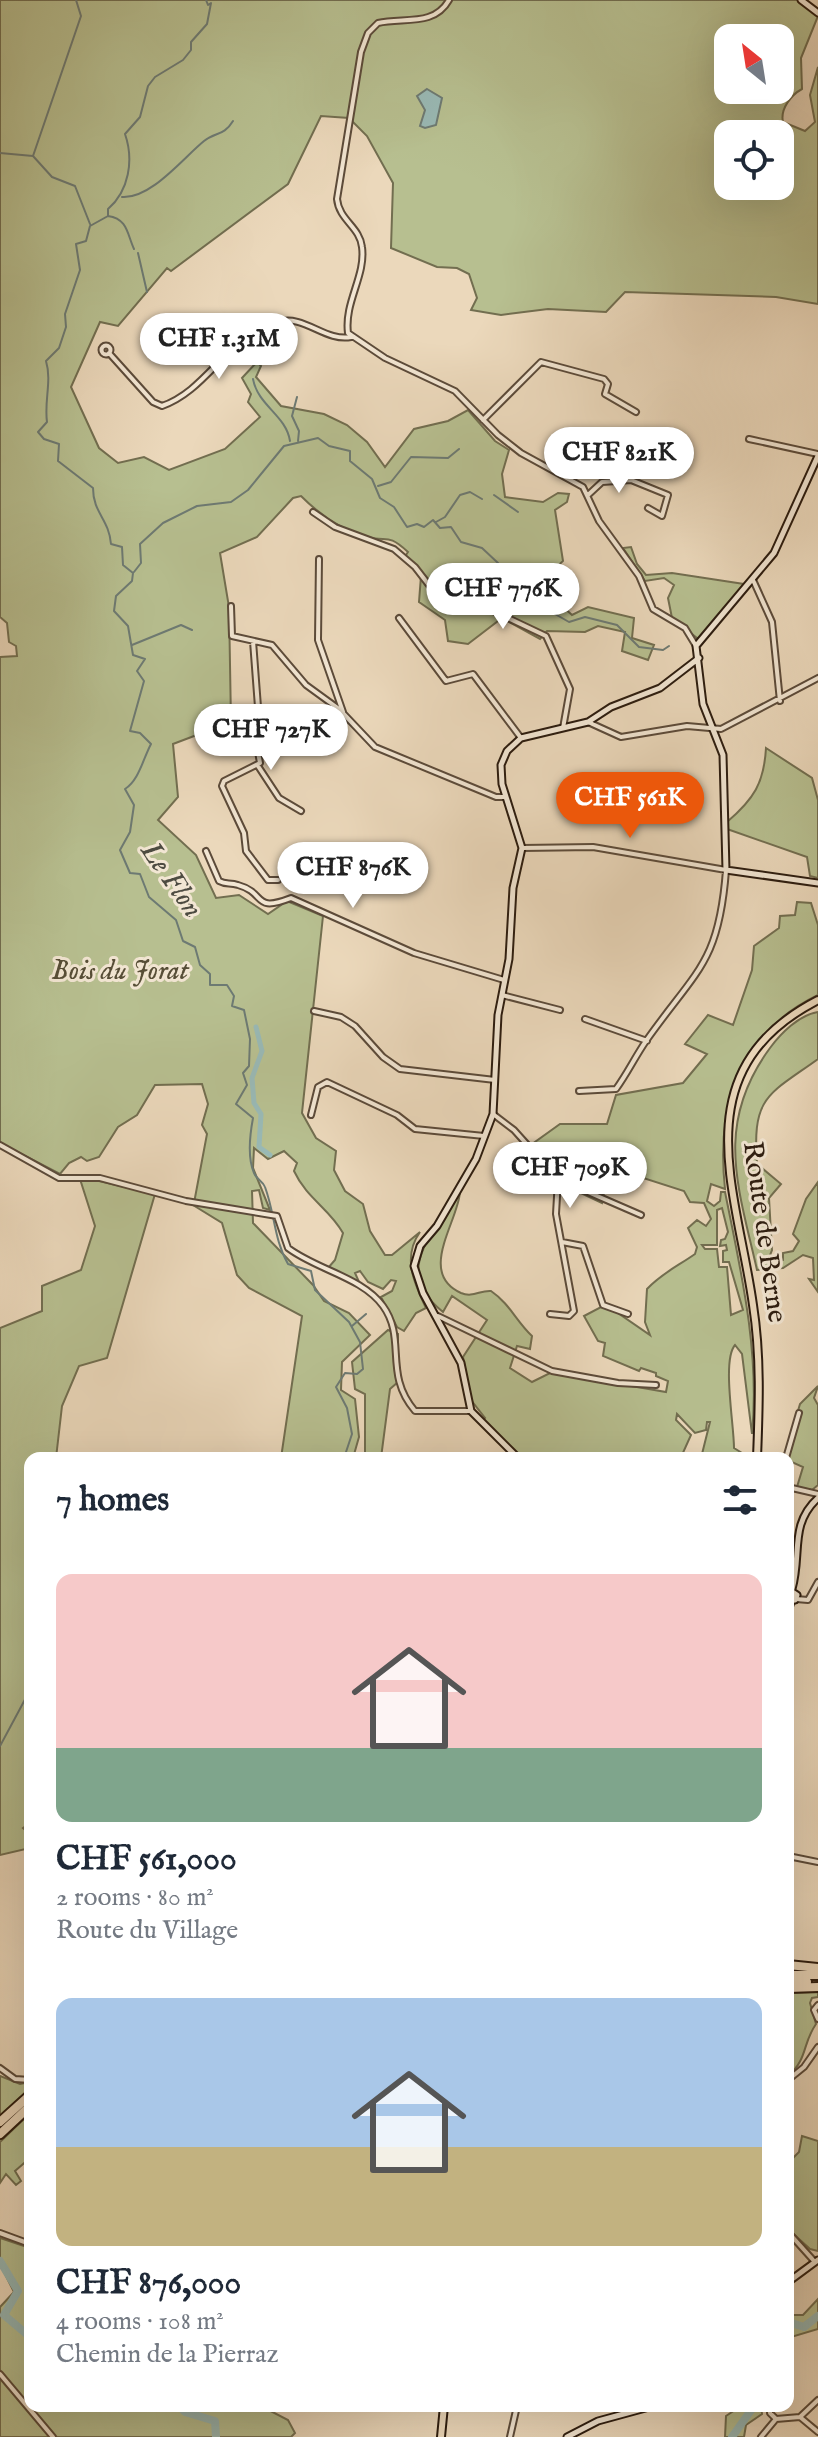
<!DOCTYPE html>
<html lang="en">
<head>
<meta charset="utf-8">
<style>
  :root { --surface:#fff; --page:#f2f2f3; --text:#1f2937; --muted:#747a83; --accent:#ea580c }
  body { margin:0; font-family:"IM FELL English",serif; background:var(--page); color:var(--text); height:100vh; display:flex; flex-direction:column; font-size:30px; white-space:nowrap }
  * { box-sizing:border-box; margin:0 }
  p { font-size:26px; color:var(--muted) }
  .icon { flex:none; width:44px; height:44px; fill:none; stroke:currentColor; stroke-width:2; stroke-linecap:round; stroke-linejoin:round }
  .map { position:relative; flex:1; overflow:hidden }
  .drawer { position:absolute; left:24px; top:1452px; width:770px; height:960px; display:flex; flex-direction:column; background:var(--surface); border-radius:16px; box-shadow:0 8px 32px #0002 }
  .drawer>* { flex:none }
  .needle { width:52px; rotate:330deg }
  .tools { position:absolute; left:714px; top:24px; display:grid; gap:16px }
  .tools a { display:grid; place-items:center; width:80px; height:80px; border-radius:16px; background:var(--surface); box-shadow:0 8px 32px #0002; font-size:40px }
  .price { position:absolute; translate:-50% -68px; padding:0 18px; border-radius:28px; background:#fff; color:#222; font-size:26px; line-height:52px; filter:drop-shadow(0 2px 4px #0008) }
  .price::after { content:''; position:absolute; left:50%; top:48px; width:24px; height:18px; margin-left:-12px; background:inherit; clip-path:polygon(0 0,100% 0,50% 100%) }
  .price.on { background:var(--accent); color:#fff }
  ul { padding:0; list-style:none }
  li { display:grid; align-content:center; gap:16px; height:424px; padding:0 32px }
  li span { display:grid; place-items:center; height:248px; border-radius:16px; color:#555 }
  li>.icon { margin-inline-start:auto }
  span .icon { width:144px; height:144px; fill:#fffc; stroke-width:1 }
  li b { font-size:34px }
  h2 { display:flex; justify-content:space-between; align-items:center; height:96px; padding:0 32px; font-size:34px }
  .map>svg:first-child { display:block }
  .green { fill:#b7bf90; stroke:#726e50; stroke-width:2; fill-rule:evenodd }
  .water { fill:#99b9b5; stroke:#6d7a73; stroke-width:2 }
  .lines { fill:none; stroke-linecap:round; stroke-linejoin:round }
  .stream { stroke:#6d7a73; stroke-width:2 }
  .canal { stroke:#99b9b5; stroke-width:5 }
  .river { stroke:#99b9b5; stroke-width:8 }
  .street-casing { stroke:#5c4b3a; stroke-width:8 }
  .secondary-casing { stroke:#2c1c0f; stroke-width:9 }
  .primary-casing { stroke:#2c1c0f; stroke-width:10 }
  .highway-casing { stroke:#2c1c0f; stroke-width:12 }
  .street { stroke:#f2e6d3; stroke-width:4 }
  .secondary { stroke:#f2e6d3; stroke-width:5 }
  .primary { stroke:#ebd8bb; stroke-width:6 }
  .highway { stroke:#ebd8bb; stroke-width:8 }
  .labels { text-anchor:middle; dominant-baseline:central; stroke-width:6; stroke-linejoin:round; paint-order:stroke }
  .park-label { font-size:28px; font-style:italic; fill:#564d36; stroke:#f2e6d3 }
  .street-label { font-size:28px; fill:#2c1c0f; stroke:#f2e6d3 }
  .water-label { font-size:30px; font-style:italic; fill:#4d4b41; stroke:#f2e6d3 }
</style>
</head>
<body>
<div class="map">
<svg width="818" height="2437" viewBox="0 0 818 2437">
  <rect width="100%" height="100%" fill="#ebd8bb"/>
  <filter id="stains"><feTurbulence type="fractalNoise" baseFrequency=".0025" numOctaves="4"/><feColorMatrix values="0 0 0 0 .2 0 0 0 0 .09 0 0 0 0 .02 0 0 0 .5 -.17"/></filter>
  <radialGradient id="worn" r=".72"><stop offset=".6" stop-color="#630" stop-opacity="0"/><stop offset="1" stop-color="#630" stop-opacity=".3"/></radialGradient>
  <path class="green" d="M0,0H797L818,16L801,58L802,89C791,95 780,109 783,122L805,131L815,122L810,95L818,67V304L776,297L625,292L606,312L548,309L501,315L471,310L477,298L469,274L457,268L437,267L391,248L393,183L367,136L349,118L321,116L288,184L171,271L167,268L118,326L100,322L71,387L99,448L118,463L144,457L169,470L225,449L260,417L248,402L251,394L242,378L257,362L261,366L256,377L281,406L324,414L347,425L367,442L385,467L414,429L448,421L468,410L495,441L509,450L502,474L505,497L543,502L558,493L569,494L567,502L555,510L563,561L546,577L549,594L572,615L588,607L634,618L632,638L654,645L648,660L622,651L625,632L598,626L585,632L547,631L540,639L502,618L468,644L448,641L445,620L419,602L421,576L404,558L408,552C386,532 388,543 367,537C341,530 320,515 301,496L293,498L257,537L220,553L229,607L231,722L173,744L178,797L158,820L196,855L216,898L239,895L268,914L287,901L323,916L302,1113L316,1138L336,1151L334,1170L345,1191L363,1204L370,1231L385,1255H392L420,1232C402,1257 414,1283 426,1308L416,1313L404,1331L397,1327L381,1297L392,1291L396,1281L391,1280L383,1289L368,1282L360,1271L355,1273L360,1284L328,1268L335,1260L343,1233C329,1208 307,1199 294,1171L297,1163L284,1151L268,1159L254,1148L253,1168L270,1210L263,1208L259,1190L252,1191L253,1223L313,1285L324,1301L349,1313L370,1335L342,1362L341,1390L355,1399L359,1437L353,1458H281L302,1316L249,1288L237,1275L222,1223L188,1202L194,1203L207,1134L202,1125L208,1104L202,1084L155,1085L137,1115L118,1127L99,1157L87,1161L81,1157L69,1163L60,1174L0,1143V657L17,656L16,646L9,642L7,623L0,617ZM728,38H780V90H728ZM728,134H780V186H728Z
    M631,547L637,564L646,575L672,573L744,584L701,638H697L672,618L668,598L674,585L664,578L645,581L623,548Z
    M766,748L812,778L818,800V878L810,876L807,857L727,829V822C754,799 764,783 766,748Z
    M797,902L811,903L818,925V995C738,1034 716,1106 725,1189L711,1184L707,1201L714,1206L720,1201L721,1192H725C741,1271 760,1353 752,1434L742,1354L735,1345C722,1360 734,1424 734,1448L750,1458H701L710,1422H707L706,1430L695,1433L677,1414L676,1420L691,1435L682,1455L518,1458L482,1421L485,1418L471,1400L463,1357L487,1320L452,1296L443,1312C406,1282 416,1256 438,1222C444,1212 451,1197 460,1192C458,1222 417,1273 461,1293C473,1298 480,1290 491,1291C510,1304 516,1321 532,1336L530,1349L517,1346L510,1368L532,1382L552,1372L666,1392L668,1381L656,1376V1373L641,1368L639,1371L603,1356L605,1343L598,1341L584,1316L601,1307L612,1309L650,1335L645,1322L647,1289C662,1273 678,1266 695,1254L697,1247L688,1228L697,1220L706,1226L711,1219L704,1203L690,1202L684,1191L631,1174L606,1182L602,1203L553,1180L528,1147L560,1124H607L616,1095L683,1083L707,1054L685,1044L708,1015L733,1025L752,970L754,946L779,928L780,916L795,915ZM722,1208L728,1232L725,1239L721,1240L720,1246L726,1245L727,1250L723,1251V1262H729L743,1310L731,1315L727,1267H719L717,1249H705L702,1245H717V1210Z
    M818,1012V1059C768,1095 752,1096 757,1164L781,1184L769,1198L772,1250L767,1263L783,1260V1253L793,1251L799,1241L793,1234L806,1199L818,1182V1292L809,1279L814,1280L813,1258L803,1255L783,1268L757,1270C738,1186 714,1124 770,1048C781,1033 799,1015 818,1012Z
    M86,1178L155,1194L107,1358L79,1366L62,1406L56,1458H30V1823L23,1828L30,1834V1848L0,1855V1328L42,1311V1286L81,1270L95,1226L80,1179Z
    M388,1330L398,1334V1382L390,1389L381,1458H365V1394L355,1389L352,1362Z
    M818,1386L814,1398L818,1405V1485L812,1490L797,1487L803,1467L792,1462L788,1474V1458H784L800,1404Z
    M818,1992V1997L812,1998L810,2003L816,2024C802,2044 808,2059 788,2076V1993Z
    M0,2076L20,2084L30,2082V2089L0,2116Z
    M30,2113V2158L15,2171L21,2181L16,2185L6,2174L0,2183V2142Z
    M802,2136L818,2141V2251L810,2249L788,2229V2163L799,2152Z
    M0,2238L30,2248V2406H261L288,2420L295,2433L291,2437H0V2307L14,2292L0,2264Z
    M818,2299V2329L788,2338V2315H803Z
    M741,2406H761L762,2414L746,2425L744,2437H725L726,2416Z"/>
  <path class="water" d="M427,89L442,98L436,125L425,128L420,126L425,110L417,96Z"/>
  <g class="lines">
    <path class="stream" d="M206,0L208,5L211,3L207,24L191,42V50L183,60L155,77L148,86L140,117L125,134C134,160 129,191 108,209V216L90,226L86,241L76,244L80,270L65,314L66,327L59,348L46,361C52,381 44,401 47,422L38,432L44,439L59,444L58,461L93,488C93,513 109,519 111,544L122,547L123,565L133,573L132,581L116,596L114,611L128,626L133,655L145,659L137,671L144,681L130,731L140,733L151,744C143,759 139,780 125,789L134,805L130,832L120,850L130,873L140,874L149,897L176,920L183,941L195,947L200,965L210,974V985H227L234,996L232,1006L244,1010L250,1039L249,1066L243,1073L247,1085L236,1104L253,1118C250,1134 247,1157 254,1173C257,1180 263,1181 265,1187C275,1214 274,1240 288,1264L311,1271L315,1290L349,1322L360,1342L363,1369L357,1374L345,1373L336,1387L347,1408L352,1434L344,1458
      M0,153L33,156L52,177L75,186L90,224
      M33,156L81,16L76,0
      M122,197C151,199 183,158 204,141C215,132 224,136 233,121
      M108,216C128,219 127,234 134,249
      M138,253L147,292
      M253,379C258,406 286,415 290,441
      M297,397L292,416L299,431L298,441
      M378,486L391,482L411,457L448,458L459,449
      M494,495L518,512
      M436,522L445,517L460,495L470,492L482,499
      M134,572L141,563L140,544L163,523L197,506L231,502L248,490L284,446L318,438L329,446L350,451V461L372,479L380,498L394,507L407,527L417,524L424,527L433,520L440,528L451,527L461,542L482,548L498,563L504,584
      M508,587L569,622L585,617L617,625L639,647L663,650L669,646
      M132,645L181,625L192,630
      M352,1326L366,1314
      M0,1746L29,1692L30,1674"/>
    <path class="canal" d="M256,1027L262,1051L252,1078L254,1103L261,1114L259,1147L270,1155"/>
    <path class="river" d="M0,2261L18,2291L4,2315L30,2337
      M788,2322L804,2327L818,2316
      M179,2406L185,2412L215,2421L216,2437
      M732,2437L754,2406"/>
    <defs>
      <path id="street" d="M449,0C434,27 403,17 378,23L368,33L361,52L337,199C339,220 360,227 362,247C366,276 344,302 348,333L385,358L455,391L498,435L521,453L583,487L599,521L639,576L653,609L685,628L696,646
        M101.5 350a4.5 4.5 0 1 1 9 0a4.5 4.5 0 1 1-9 0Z
        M109,353L153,402L162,406C208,390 227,336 278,322C304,314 325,342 351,337
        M483,420L541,362L604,379L608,384L605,394L636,412
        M749,439L818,454
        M588,495L602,482L631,480L668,495L662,516L648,508
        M313,512L335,527L394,549L415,567L439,598L493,611L546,636L570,689L563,728
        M319,559L318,640L343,712
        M753,580L772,622L780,701
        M231,606L232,636L272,645L306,685L339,709L375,747L496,797H506
        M399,618L446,681L473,674L521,738
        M253,641L258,707L253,724L260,763L224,781L222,786L244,833L246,851L268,880H278
        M588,722L621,737L687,726L721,729L818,678
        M258,766L279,798L301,811
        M522,848L593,847L726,870C719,964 696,970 646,1041C635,1057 627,1074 616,1089L579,1091
        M206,851L219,881C226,885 230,882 238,885C267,893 252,913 291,898L414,953L504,980
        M502,995L560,1010
        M314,1011L341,1017L355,1026L383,1057L400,1069L495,1080
        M585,1019L647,1041
        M493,1114L514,1130L558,1179L641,1215
        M311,1115L318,1087L327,1082L397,1115L415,1129L484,1136
        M0,1145L59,1178H100L186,1201L277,1216L288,1248C317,1270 362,1277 383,1306C407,1339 383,1374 415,1411H471
        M562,1242L583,1246L603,1305L628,1314
        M550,1314L569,1316L574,1311L556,1214L558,1179
        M438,1316L552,1371L618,1383L656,1385
        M786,1458L799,1413
        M788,1483L792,1488L818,1494
        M796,1599L808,1600L818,1582
        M788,1611L792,1602
        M788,1856L818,1862
        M818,2005L814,2010L818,2019
        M0,2068L15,2079L30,2080
        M788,2080L804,2067L818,2047
        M788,2232L814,2261
        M0,2233L30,2244
        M0,2374L53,2437
        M770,2406V2413L776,2419
        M800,2417L818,2432
        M776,2419L800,2417L818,2400
        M510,2437L517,2406
        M761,2437L776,2419"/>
      <path id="secondary" d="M801,0L818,13
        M818,456L774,553L696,646L703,704L723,755L726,870L818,883
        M518,1458L471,1411L461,1363L423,1293L414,1266L420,1246L437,1226L476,1159L493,1114L498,1015L509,959L513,888L522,848L502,784L501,765L507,751L521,738L588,722L611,707L660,688L699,658
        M788,1589L797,1595L795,1600L788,1601
        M792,1589C802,1555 789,1524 818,1498
        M788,2282L818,2260
        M567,2437L598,2421L653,2406"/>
      <path id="primary" d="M757,1458C759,1407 761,1356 753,1305C737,1190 681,1071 818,1000
        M441,2437L444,2406"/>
      <path id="highway" d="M788,1965L818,1968
        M788,1975H818
        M788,1982H807
        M788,1988L818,1987
        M0,2122L30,2095
        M0,2134L30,2106"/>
    </defs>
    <use href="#street" class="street-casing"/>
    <use href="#secondary" class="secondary-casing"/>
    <use href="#primary" class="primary-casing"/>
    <use href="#highway" class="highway-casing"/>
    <use href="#street" class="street"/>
    <use href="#secondary" class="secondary"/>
    <use href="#primary" class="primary"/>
    <use href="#highway" class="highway"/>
  </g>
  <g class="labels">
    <g class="park-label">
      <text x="120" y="971">Bois du Jorat</text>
    </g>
    <g class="street-label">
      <text transform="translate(764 1232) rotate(82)">Route de Berne</text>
    </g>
    <g class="water-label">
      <text transform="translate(171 880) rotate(55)">Le Flon</text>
    </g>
  </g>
  <rect width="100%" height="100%" filter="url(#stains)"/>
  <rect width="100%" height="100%" fill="url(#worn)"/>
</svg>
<div class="tools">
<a><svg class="needle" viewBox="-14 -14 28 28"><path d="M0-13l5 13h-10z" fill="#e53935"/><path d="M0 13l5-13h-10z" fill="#747a83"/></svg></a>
<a><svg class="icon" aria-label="locate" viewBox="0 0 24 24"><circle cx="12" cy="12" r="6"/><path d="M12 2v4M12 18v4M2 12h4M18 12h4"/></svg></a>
</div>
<b class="price" style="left:219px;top:381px">CHF 1.31M</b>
<b class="price" style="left:619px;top:495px">CHF 821K</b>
<b class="price" style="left:503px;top:631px">CHF 776K</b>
<b class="price" style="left:271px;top:772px">CHF 727K</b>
<b class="price on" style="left:630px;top:840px">CHF 561K</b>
<b class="price" style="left:353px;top:910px">CHF 876K</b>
<b class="price" style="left:570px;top:1210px">CHF 709K</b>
<section class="drawer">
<h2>7 homes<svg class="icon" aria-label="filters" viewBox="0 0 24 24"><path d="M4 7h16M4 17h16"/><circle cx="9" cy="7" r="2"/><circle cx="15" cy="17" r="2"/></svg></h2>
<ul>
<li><span style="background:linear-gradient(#f6c9c9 70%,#7fa58c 0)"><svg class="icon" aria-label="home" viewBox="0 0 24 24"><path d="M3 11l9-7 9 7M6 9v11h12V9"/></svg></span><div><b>CHF 561,000</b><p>2 rooms · 80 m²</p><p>Route du Village</p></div></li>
<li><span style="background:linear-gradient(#a9c7e8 60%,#c2b280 0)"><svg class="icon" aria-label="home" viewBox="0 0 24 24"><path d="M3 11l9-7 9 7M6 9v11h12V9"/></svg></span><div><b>CHF 876,000</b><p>4 rooms · 108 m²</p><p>Chemin de la Pierraz</p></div></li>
</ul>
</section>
</div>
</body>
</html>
